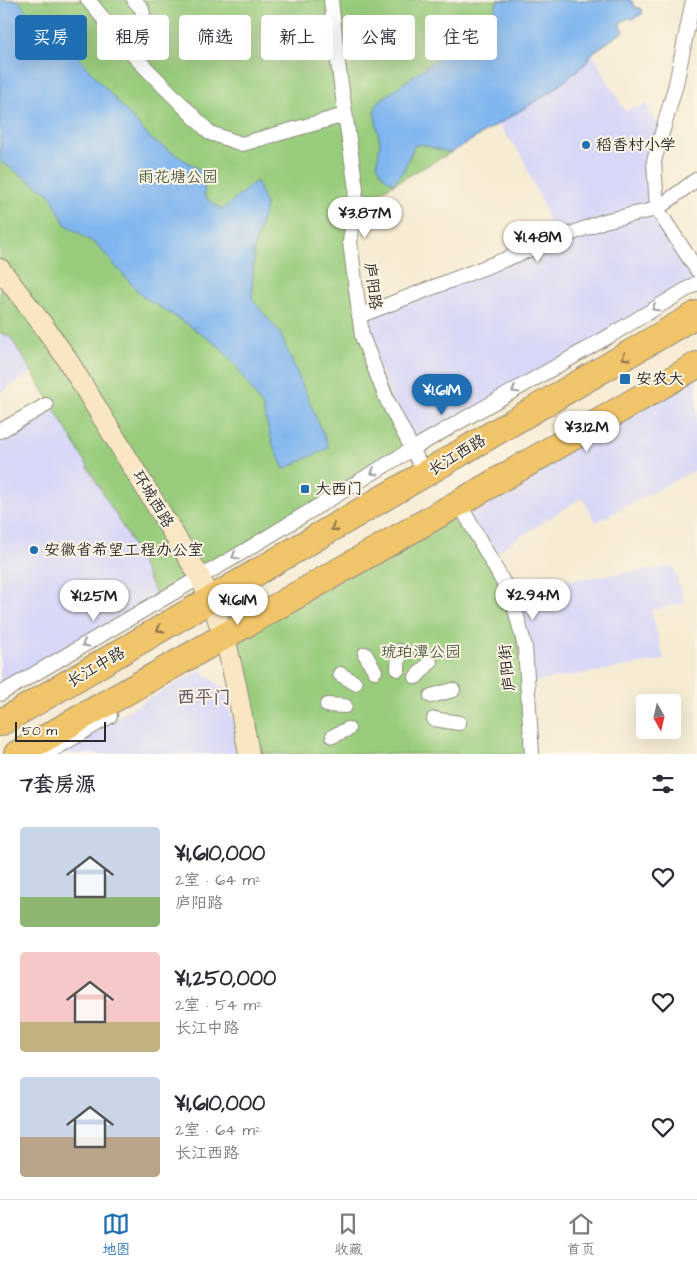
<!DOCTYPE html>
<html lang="zh">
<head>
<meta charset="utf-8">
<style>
  :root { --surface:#fff; --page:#f2f2f3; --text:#2b2b33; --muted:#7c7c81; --line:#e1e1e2; --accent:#1f6fb2 }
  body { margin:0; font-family:"Architects Daughter","LXGW WenKai TC",sans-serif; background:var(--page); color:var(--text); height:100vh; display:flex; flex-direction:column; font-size:19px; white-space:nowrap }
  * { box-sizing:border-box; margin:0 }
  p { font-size:16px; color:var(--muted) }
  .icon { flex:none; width:28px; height:28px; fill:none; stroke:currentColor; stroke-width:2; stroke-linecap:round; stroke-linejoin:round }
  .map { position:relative; height:754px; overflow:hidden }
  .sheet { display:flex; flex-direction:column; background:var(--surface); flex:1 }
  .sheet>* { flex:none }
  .guide { position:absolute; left:15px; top:15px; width:668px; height:45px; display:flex; gap:10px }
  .needle { width:32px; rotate:172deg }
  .fabs { position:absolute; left:636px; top:694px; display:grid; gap:10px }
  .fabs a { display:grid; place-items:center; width:45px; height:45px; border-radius:5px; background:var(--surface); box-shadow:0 5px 20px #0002; font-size:25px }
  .scale { position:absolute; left:15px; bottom:12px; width:91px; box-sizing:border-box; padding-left:5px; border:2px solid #2b2b2b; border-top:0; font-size:14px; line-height:18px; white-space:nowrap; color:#2b2b2b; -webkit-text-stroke:4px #fcf5e5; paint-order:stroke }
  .price { position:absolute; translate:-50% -42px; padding:0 11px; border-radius:18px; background:#fff; color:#222; font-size:16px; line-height:32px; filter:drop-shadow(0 1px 2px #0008) }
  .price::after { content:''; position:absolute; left:50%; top:30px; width:15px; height:11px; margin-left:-8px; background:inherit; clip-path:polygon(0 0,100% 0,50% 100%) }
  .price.current { background:var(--accent); color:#fff }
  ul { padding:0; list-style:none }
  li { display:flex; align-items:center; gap:15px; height:125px; padding:0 20px }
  li span { display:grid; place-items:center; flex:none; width:140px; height:100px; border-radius:5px; color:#555 }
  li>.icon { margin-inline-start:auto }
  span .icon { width:60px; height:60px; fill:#fffc; stroke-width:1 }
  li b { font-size:21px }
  h2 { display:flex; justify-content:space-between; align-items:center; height:60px; padding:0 20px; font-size:21px }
  .pill { padding:0 18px; border-radius:5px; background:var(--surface); box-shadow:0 5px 20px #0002; font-size:18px; line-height:45px }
  .pill.current { background:var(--accent); color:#fff }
  .tabs { display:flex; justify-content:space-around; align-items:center; height:70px; border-top:1px solid var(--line); background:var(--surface); font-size:14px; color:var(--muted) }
  .tabs a { display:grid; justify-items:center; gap:2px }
  .tabs .current { color:var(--accent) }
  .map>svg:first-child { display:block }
  .built { fill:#d7d7f8 }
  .green { fill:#98cc7c; stroke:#627c54 }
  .water { fill:#80b6ef; stroke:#56708d }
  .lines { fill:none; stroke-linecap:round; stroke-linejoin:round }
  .street-casing { stroke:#908b7f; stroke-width:16 }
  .secondary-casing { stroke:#908b7f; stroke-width:22 }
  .highway-casing { stroke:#908b7f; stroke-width:28 }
  .street { stroke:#fff; stroke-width:14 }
  .secondary { stroke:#f9e7c3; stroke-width:20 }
  .highway { stroke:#f0c469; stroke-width:26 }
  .oneway { stroke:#a0a0a0 }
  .oneway2 { stroke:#847047 }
  .poi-dot { fill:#1f6fb2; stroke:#fcf5e5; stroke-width:2 }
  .labels { text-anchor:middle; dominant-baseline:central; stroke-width:4; stroke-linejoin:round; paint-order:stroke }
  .poi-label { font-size:16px; fill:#2b2b2b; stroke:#fcf5e5; text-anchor:start }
  .park-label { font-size:16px; fill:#4c5b43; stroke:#fcf5e5 }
  .street-label { font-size:16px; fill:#2b2b2b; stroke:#fcf5e5 }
  .neighbourhood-label { font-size:18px; font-weight:bold; fill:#69586a; stroke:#fcf5e5 }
</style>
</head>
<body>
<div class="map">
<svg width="697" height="754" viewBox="0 0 697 754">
  <rect width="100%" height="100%" fill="#fcf5e5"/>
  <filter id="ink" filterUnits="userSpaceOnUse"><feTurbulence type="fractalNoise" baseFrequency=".02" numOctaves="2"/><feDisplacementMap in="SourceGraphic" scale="10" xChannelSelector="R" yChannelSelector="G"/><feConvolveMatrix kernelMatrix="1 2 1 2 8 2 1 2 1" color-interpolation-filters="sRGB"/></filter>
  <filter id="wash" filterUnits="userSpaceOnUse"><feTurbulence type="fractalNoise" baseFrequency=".0096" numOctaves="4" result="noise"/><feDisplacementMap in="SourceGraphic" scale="20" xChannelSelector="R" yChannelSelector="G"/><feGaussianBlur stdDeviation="1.12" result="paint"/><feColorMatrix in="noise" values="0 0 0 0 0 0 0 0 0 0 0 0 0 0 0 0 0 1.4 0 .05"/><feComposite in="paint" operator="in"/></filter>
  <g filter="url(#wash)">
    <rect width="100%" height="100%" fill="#f6ebd3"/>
    <path class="built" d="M592,53L625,111L647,104L662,133L657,209L697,270V283L412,449L359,316L557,240L522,156L498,124L551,92L586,63Z
      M0,333L10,336L32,373L0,393Z
      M697,373V469L596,522L582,497L489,557L463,510Z
      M51,403L129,538L159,601L0,694V431Z
      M673,566L685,603L651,610L664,660L527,683L507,589Z
      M200,670L225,690L241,754H52Z"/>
    <path class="green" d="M0,0H631L635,7L642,9V14L632,19L629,18L619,23L624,31L592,53L586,63L551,92L450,153L376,194L356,189L350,242L362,336L412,449L159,601L129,538L51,403L10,336L0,333Z
      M463,510L512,598L532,754H249L227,646Z"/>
    <path class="water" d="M0,0H18L34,22L61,29L83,63L151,139L203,172L205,197L222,210L256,181L266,205L254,248L252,299L280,333L329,448L284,469L273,445L262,406L237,367L220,347L184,322L142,296L97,245L65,224L50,194L0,161Z
      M498,0H631L635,7L642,9V14L632,19L629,18L619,23L624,31L592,53L586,63L551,92L450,153L421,144L414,146L403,172L393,183L383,176L377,164L380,142L374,111L379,101L491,19Z"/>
  </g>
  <g filter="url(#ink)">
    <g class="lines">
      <defs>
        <path id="street" d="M88,0L136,58L210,133L242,144L345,115
          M134,0L142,9L146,31L136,58
          M331,0L338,63L356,189L350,242L362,336L387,400L425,474
          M693,0L676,84L654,161L657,209L697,270
          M359,316L604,221L657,209L697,179
          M0,431L46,405
          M459,503L512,598L525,647L532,754
          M365,654L375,671
          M398,669L399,651
          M340,674L355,683
          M416,677L430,662
          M0,694L238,555L412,449L611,335L697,283
          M431,696L453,690
          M327,705L345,706
          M434,719L459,723
          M333,736L348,729
          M46,754L110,716"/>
        <path id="secondary" d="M0,269L40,321L65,356L200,577L217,617L227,646L237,690L249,754"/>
        <path id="highway" d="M0,723L697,314
          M17,754L459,503L697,365"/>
      </defs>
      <use href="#street" class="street-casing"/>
      <use href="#secondary" class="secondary-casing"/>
      <use href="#highway" class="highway-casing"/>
      <use href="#street" class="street"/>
      <use href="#secondary" class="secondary"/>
      <use href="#highway" class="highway"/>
    </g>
    <defs><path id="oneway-chevron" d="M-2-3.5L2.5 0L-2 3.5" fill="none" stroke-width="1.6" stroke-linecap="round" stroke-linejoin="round" transform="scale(1.25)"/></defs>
    <g class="oneway">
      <use href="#oneway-chevron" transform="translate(655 308) rotate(149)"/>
      <use href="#oneway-chevron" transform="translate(515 390) rotate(150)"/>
      <use href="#oneway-chevron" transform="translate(374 472) rotate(149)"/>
      <use href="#oneway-chevron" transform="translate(235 556) rotate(149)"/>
      <use href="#oneway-chevron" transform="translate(85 644) rotate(150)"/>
    </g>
    <g class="oneway2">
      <use href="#oneway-chevron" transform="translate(625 357) rotate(149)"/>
      <use href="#oneway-chevron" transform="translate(334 528) rotate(150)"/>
      <use href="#oneway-chevron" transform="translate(160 629) rotate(150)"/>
    </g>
  </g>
  <g class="poi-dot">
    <circle cx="586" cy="145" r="5"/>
    <rect x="619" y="373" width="12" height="12" rx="2.5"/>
    <rect x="300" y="484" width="10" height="10" rx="2.5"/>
    <circle cx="34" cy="550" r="5"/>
  </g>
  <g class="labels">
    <g class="poi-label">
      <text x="596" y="145">稻香村小学</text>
      <text x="636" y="379">安农大</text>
      <text x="315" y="489">大西门</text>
      <text x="44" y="550">安徽省希望工程办公室</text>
    </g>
    <g class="park-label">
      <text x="178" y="177">雨花塘公园</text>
      <text x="421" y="652">琥珀潭公园</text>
    </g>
    <g class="street-label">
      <text transform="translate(373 286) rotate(83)">庐阳路</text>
      <text transform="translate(457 455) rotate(-31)">长江西路</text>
      <text transform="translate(153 499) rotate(59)">环城西路</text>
      <text transform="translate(96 667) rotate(-30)">长江中路</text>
      <text transform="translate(507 668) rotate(-96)">庐阳街</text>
    </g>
    <g class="neighbourhood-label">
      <text x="204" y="697">西平门</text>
    </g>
  </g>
</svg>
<div class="fabs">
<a><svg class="needle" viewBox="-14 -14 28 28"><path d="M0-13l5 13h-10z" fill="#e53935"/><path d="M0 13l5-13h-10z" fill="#7c7c81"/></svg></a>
</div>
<div class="scale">50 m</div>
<b class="price" style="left:365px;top:239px">¥3.87M</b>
<b class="price" style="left:538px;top:263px">¥1.48M</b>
<b class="price current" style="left:442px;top:416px">¥1.61M</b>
<b class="price" style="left:587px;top:453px">¥3.12M</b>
<b class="price" style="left:533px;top:621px">¥2.94M</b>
<b class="price" style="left:94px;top:622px">¥1.25M</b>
<b class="price" style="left:238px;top:626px">¥1.61M</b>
<div class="guide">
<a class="pill current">买房</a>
<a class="pill">租房</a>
<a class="pill">筛选</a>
<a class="pill">新上</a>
<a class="pill">公寓</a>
<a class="pill">住宅</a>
</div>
</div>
<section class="sheet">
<h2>7套房源<svg class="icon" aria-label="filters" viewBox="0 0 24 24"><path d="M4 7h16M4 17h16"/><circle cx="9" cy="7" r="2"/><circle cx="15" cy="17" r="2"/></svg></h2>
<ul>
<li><span style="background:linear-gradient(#c9d6e8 70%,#8fb573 0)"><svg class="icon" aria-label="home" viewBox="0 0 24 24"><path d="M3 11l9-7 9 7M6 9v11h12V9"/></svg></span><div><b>¥1,610,000</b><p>2室 · 64 m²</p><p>庐阳路</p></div><svg class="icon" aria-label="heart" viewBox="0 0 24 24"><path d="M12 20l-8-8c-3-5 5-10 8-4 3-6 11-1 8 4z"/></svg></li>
<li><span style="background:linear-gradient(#f6c9c9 70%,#c2b280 0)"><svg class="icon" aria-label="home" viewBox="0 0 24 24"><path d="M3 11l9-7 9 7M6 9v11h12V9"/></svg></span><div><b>¥1,250,000</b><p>2室 · 54 m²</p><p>长江中路</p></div><svg class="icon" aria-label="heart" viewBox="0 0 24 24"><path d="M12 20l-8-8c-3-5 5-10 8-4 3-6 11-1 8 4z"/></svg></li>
<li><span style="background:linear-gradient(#c9d6e8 60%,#b9a48a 0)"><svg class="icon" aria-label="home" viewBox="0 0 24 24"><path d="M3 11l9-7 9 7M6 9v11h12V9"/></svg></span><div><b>¥1,610,000</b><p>2室 · 64 m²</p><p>长江西路</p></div><svg class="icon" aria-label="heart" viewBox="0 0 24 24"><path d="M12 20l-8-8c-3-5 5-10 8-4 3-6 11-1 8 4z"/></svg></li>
</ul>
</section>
<nav class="tabs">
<a class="current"><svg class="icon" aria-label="map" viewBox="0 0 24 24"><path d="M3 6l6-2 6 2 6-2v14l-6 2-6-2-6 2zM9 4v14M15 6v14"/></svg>地图</a>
<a><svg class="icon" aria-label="saved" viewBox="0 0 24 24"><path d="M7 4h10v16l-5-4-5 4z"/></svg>收藏</a>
<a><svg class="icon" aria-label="home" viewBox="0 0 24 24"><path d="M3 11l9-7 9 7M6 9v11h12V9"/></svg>首页</a>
</nav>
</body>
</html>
